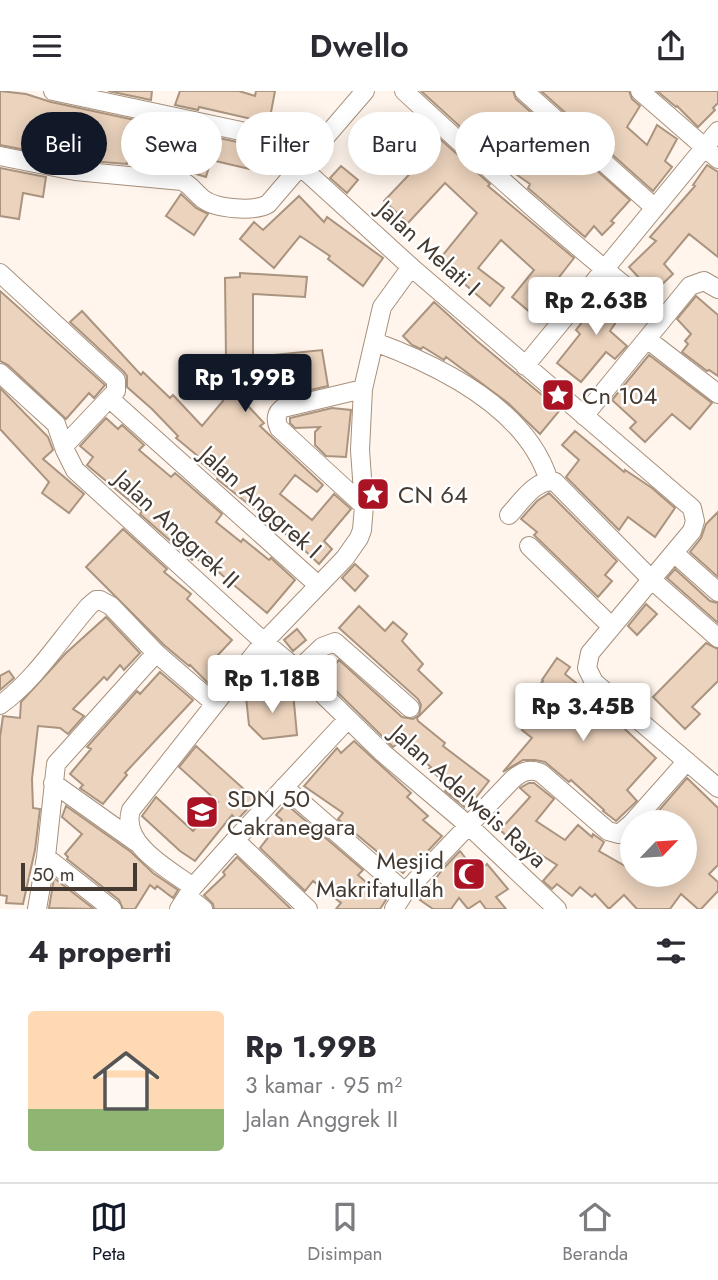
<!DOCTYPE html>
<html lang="id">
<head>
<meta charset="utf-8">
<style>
  :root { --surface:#fff; --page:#f7f7f7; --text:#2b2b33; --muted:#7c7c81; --line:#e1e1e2; --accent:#111827 }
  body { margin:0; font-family:Jost,sans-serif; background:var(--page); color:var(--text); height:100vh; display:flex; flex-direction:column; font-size:26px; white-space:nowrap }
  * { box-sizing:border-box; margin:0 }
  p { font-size:23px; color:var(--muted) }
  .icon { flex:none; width:38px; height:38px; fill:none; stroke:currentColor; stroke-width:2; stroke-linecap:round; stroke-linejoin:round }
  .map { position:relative; height:818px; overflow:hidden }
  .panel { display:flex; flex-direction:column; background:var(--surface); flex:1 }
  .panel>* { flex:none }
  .guide { position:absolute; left:21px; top:21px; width:677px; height:63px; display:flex; gap:14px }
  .needle { width:46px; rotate:65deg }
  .buttons { position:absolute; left:620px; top:719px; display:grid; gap:14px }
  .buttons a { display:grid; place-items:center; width:77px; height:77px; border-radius:50%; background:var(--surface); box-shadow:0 4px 18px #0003; font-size:35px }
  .scale { position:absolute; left:21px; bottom:18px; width:116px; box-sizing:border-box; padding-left:7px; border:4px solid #443a31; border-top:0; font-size:19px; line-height:24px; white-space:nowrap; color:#443a31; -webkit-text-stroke:5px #fff; paint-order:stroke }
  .price { position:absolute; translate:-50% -60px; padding:0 16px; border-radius:7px; background:#fff; color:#222; font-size:23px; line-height:46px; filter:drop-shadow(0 2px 4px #0008) }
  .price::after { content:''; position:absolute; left:50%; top:42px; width:21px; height:16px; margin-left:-10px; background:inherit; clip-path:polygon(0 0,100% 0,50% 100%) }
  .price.on { background:var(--accent); color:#fff }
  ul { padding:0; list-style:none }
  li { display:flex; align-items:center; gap:21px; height:175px; padding:0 28px }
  li span { display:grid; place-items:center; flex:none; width:196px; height:140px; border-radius:7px; color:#555 }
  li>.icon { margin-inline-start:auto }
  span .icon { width:84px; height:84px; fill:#fffc; stroke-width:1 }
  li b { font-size:30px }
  h2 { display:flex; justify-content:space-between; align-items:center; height:84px; padding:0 28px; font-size:30px }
  .tag { padding:0 24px; border-radius:32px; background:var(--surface); box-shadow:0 4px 18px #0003; font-size:24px; line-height:63px }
  .tag.on { background:var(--accent); color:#fff }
  header { display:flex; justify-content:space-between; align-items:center; height:91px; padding:0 28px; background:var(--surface); font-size:32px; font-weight:600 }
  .tab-bar { display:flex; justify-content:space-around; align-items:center; height:98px; border-top:2px solid var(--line); background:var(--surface); font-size:19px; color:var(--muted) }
  .tab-bar a { display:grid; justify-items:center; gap:4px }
  .tab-bar .on { color:var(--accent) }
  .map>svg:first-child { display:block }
  .building { fill:#ebd3bd; stroke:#aa947f; stroke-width:2 }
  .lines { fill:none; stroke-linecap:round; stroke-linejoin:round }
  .minor-casing { stroke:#a7907c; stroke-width:20 }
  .minor { stroke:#fff; stroke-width:18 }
  .labels { text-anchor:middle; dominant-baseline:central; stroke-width:5; stroke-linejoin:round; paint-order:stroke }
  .street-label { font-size:24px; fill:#443a31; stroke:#fff }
  .poi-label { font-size:24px; fill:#443a31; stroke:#fff; text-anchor:start }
</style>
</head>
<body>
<header><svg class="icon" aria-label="menu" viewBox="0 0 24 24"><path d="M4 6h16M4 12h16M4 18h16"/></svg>Dwello<svg class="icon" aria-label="share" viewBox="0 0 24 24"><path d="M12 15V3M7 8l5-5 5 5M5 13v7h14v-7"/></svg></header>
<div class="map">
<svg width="718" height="818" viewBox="0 0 718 818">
  <rect width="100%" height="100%" fill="#fff5ec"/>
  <path class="building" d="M0,0L26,3L51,11L275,59L271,83L211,69L206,86L127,62V73L77,69L0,54Z
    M108,0H152L151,9Z
    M180,0H239L255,5L256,0H275L269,32L199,16L198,19L175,14Z
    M421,0H513L516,8L630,109L611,130L614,132L602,144L594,135L585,146L528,97L530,93L500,72Z
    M541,0H629L632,8L640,15L627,36L647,54L657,34L677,48L665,70L672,76L653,100Z
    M657,0H718V12L713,17L715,19L698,36L677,15L676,16Z
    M428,37L490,93L488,95L574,167L531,222L512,206L534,179L501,149L478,177L504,197L490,215L438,170L477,122L445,92L408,132L384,110L424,68L412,60Z
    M707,74L718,81V166L689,143L664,173L673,183L653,202L629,176L656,150L650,146L695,95L693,94Z
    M341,75L358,89L347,102L330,87Z
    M0,77L46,86L43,106L23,102L19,128L0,125Z
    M181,103L196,117L208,123L194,144L166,125Z
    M299,105L324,131L327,126L383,167L363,195L328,168L330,165L300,145L274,177L240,148L254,131L263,139Z
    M240,182L307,186L305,206L253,203V266L322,259L328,295L289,304L288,298L258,296L259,300L235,301L264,332L260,335L323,394L317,401L295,384L280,403L312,429L334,403L351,418L324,450L332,458L319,473L297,452L217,388L218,386L197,368L199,366L176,347L178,345L152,318L127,296V285L124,281L70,231L82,220L141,284L143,281L170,307L173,304L202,335L223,310L221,268L226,267L225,187L240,186Z
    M609,196L629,212L610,240L627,255L615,268L606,261L581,291L557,272L580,243L576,239L584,229L586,230Z
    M0,200L105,294L94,307L89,302L66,328L8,274L0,270Z
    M696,205L718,224V285L709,279L707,280L682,261L688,253L685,250L691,243L677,228Z
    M434,211L477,250L560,319L540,343L508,312L446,266L444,269L423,256L421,258L412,254L403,245Z
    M649,264L712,312L690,338L672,323L645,351L630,337L636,331L612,309Z
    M0,297L48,346L53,359L43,368L84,403L69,422L42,402L49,391L0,338Z
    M332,317L351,319L346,366L326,365L315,354V341L320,336L295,337L290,332V327Z
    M106,327L118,338L122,334L144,354L139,359L171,386L175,382L222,423L216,431L241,451L243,448L269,469L271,467L295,489L267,522L215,478L213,481L195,466L192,469L140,423L142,420L87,374L93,366L80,355Z
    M575,340L624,381L625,379L652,397L675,417L655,446L628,426L619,439L566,386L579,369L562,354Z
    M549,402L617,470L605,484L612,490L598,506L534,444L537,441L521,428L537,410Z
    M718,421V486L690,461L701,447L706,433Z
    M123,438L167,478L164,481L191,503L187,508L232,549L217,565L229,577L211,595L190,574L189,575L164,554L86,476Z
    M355,473L368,485L355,500L342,487Z
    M675,478L710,510L718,512V532L667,487Z
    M646,513L657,523L637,544L628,535Z
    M359,515L385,540L393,531L407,543L402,550L423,573L418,579L442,602L417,627L418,630L445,652L443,655L489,690L467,718L445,700L449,695L429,678L431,676L400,651L393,656L323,587L339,569L402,626L413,628L419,624L421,614L418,608L339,537Z
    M106,526L140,562L124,579L120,574L107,589L104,586L73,618L84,625L68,643L60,637L38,635L32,688L33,717L40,718L35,759L23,813L6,812L7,805L0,804V646L3,625L20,627L21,611L66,562Z
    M297,538L306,549L293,560L284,549Z
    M706,552L718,558V590L692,616L700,623L685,638L653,606Z
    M557,567L570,576L565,583L580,595L577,598L611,633L615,629L656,667L627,699L637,710L616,730L603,720L604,719L571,689L569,691L545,671L535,669H523L503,681L532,647L522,639L536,619L526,610L543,590L542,589Z
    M9,580L14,587L0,599V585Z
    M160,581L193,609L125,682L127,684L103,713L80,697L83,694L70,683L91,658L87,656L137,600L140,603Z
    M293,601L297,644L263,648L249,634L246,606Z
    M354,650L411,702L407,706L428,725L423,729L442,745L424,764L421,761L403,782L338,728L343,722L304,695L337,657L341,662Z
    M196,655L256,709L237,729L232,724L195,770L180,760L142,725L156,706L193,740L218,711L179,676Z
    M687,687L718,717V774L709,783L718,791V800L701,818H698L681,803L670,818H637L624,804L609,818L595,803L592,806L580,796L572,805L557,793L552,798L543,790L557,774L516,748L513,751L500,739L530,706L520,697L529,692H534L554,708L536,730L565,749L578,734L592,746L593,743L604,751L599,760L632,779V784H684V732H648Z
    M286,713L363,779L358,784L386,809L380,818H336L341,812L313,790L305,800L260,757L282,729L276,724Z
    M66,715L131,761L153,782L178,799L173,807L157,795L155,798L150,794L135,818H123L119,809L67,768L68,766L65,763L82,743L62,726Z
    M460,760L477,782L487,773L508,798L496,806L506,818H486L480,810L468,818L459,807L451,818H433L420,809L442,779Z
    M237,766L291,818H214L213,813L204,804L225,784L223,781Z
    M54,787L94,818L49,817Z"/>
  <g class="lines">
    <defs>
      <path id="minor" d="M53,0L316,56
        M404,0C489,78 573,155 664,226
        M524,0L655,117
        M640,0L718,68
        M0,65L75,80L182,90C191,94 195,102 203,108C216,118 254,121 268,113L365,0
        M300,75L411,176L692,417L695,430L692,440L590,562L587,577L594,591L718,697
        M0,182L116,289V300L64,355
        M647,248L718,303
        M375,251C440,275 527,318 549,390
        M525,275L718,40
        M0,282L56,333L65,359L75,379L264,551L298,579L383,662L468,734L557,818
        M363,298L283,317C276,322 275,329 279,337L364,415
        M110,308L318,494
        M584,325L690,195L704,190L718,198
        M509,424C520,412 537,386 555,391L652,489L718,547
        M529,455L611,535
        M674,462L718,501
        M298,579L322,556L335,551L410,617
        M0,614C36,588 60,548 89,515L96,509H100L111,515L156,562L214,612
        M53,692L136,751
        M284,696L405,801
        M632,732L687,670
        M235,749L308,818
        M46,766L112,818
        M193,796C170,779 120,753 131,719L264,551L345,467L359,447L362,439L364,415L360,359L363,298L382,216L411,176
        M188,806L203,818
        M37,818L46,766L56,673L156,562
        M179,818L193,796L235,749L348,628
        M394,818L405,801L512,689C521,681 529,677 541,682L608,740L619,743L632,732"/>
    </defs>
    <use href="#minor" class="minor-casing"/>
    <use href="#minor" class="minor"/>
  </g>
  <defs>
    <symbol id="sight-square" viewBox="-11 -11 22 22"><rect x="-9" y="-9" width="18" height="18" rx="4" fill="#a91324" stroke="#fff"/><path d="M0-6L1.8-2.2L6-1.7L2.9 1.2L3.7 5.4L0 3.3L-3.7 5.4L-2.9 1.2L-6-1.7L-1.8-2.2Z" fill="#fff"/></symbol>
    <symbol id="school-square" viewBox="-11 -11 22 22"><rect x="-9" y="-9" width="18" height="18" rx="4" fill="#a91324" stroke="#fff"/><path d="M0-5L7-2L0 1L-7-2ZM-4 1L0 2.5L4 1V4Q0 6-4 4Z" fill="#fff"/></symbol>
    <symbol id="mosque-square" viewBox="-11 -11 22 22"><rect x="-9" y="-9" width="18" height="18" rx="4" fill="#a91324" stroke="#fff"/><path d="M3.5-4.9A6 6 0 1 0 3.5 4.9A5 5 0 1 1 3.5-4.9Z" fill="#fff"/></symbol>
  </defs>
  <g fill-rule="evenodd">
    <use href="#sight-square" x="539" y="285" width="38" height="38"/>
    <use href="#sight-square" x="354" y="384" width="38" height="38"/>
    <use href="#school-square" x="183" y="702" width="38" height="38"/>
    <use href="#mosque-square" x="450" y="764" width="38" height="38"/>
  </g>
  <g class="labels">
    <g class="street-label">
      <text transform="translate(429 157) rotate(42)">Jalan Melati I</text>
      <text transform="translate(261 411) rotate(42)">Jalan Anggrek I</text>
      <text transform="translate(177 438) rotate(43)">Jalan Anggrek II</text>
      <text transform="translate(469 705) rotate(42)">Jalan Adelweis Raya</text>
    </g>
    <g class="poi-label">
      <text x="582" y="304">Cn 104</text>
      <text x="398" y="403">CN 64</text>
      <text x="227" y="707">SDN 50<tspan x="227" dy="28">Cakranegara</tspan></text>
      <text x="444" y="769" text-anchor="end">Mesjid<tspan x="444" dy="28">Makrifatullah</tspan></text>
    </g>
  </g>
</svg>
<div class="buttons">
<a><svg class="needle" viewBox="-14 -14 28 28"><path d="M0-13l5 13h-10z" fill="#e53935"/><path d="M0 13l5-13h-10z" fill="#7c7c81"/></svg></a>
</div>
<div class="scale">50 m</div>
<b class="price" style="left:596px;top:246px">Rp 2.63B</b>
<b class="price on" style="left:245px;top:323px">Rp 1.99B</b>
<b class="price" style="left:272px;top:624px">Rp 1.18B</b>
<b class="price" style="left:583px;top:652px">Rp 3.45B</b>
<div class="guide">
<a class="tag on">Beli</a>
<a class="tag">Sewa</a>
<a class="tag">Filter</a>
<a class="tag">Baru</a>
<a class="tag">Apartemen</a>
</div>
</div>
<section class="panel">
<h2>4 properti<svg class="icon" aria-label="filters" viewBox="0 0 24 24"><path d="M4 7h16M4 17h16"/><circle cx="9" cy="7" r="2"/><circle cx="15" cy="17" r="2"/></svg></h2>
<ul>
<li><span style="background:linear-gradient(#ffd9b3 70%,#8fb573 0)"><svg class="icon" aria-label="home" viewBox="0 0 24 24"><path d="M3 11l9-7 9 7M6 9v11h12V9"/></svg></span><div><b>Rp 1.99B</b><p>3 kamar · 95 m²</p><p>Jalan Anggrek II</p></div></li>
</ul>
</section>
<nav class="tab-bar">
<a class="on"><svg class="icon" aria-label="map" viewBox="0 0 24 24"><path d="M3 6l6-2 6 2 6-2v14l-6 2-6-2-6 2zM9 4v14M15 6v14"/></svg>Peta</a>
<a><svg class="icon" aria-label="saved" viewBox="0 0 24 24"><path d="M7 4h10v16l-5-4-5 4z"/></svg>Disimpan</a>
<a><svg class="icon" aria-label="home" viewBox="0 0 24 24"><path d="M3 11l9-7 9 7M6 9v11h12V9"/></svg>Beranda</a>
</nav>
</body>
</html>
